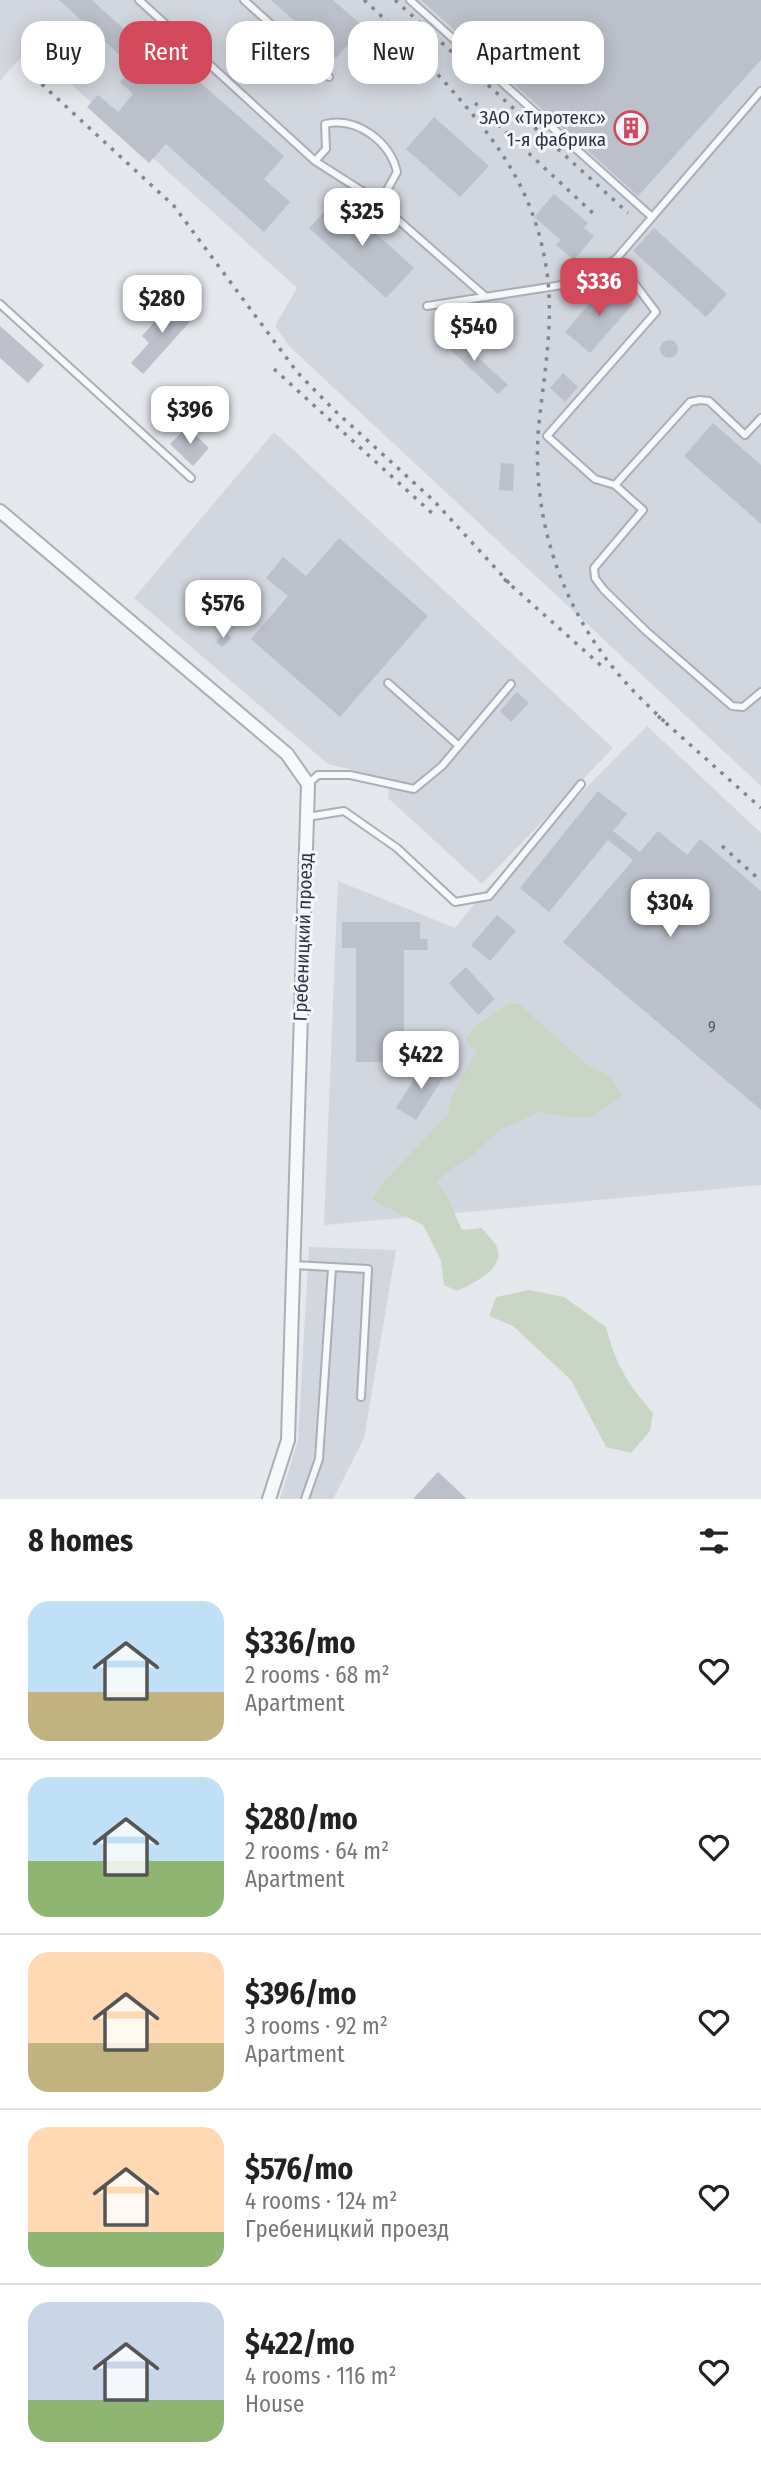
<!DOCTYPE html>
<html lang="en">
<head>
<meta charset="utf-8">
<style>
  :root { --surface:#fff; --page:#f2f2f2; --text:#222; --muted:#767676; --line:#e0e0e0; --accent:#d1495b }
  body { margin:0; font-family:"Fira Sans Condensed",sans-serif; background:var(--page); color:var(--text); height:100vh; display:flex; flex-direction:column; font-size:26px; white-space:nowrap }
  * { box-sizing:border-box; margin:0 }
  p { font-size:23px; color:var(--muted) }
  .icon { flex:none; width:38px; height:38px; fill:none; stroke:currentColor; stroke-width:2; stroke-linecap:round; stroke-linejoin:round }
  .map { position:relative; height:1499px; overflow:hidden }
  .side { display:flex; flex-direction:column; background:var(--surface); flex:1 }
  .side>* { flex:none }
  .hud { position:absolute; left:21px; top:21px; width:719px; height:63px; display:flex; gap:14px }
  .price { position:absolute; translate:-50% -60px; padding:0 16px; border-radius:14px; background:#fff; color:#222; font-size:23px; line-height:46px; filter:drop-shadow(0 2px 4px #0008) }
  .price::after { content:''; position:absolute; left:50%; top:42px; width:21px; height:16px; margin-left:-10px; background:inherit; clip-path:polygon(0 0,100% 0,50% 100%) }
  .price.current { background:var(--accent); color:#fff }
  ul { padding:0; list-style:none }
  li { display:flex; align-items:center; gap:21px; height:175px; padding:0 28px }
  li+li { border-top:2px solid var(--line) }
  li span { display:grid; place-items:center; flex:none; width:196px; height:140px; border-radius:21px; color:#555 }
  li>.icon { margin-inline-start:auto }
  span .icon { width:84px; height:84px; fill:#fffc; stroke-width:1 }
  li b { font-size:30px }
  h2 { display:flex; justify-content:space-between; align-items:center; height:84px; padding:0 28px; font-size:30px }
  .chip { padding:0 24px; border-radius:21px; background:var(--surface); box-shadow:0 4px 18px #0003; font-size:24px; line-height:63px }
  .chip.current { background:var(--accent); color:#fff }
  .map>svg:first-child { display:block }
  .built { fill:#d2d6de }
  .green { fill:#c9d6c5 }
  .building { fill:#bbc0ca }
  .lines { fill:none; stroke-linecap:round; stroke-linejoin:round }
  .lane-casing { stroke:#a9aeb7; stroke-width:10 }
  .street-casing { stroke:#a9aeb7; stroke-width:16 }
  .lane { stroke:#f7f8fa; stroke-width:6 }
  .street { stroke:#f7f8fa; stroke-width:12 }
  .rail { stroke:#7d8696; stroke-width:3.5; stroke-dasharray:3.5 7; stroke-linecap:butt }
  .labels { text-anchor:middle; dominant-baseline:central; stroke-width:6; stroke-linejoin:round; paint-order:stroke }
  .number-label { font-size:16px; fill:#4f5766 }
  .poi-label { font-size:19px; fill:#2b3445; stroke:#f4f6f9; text-anchor:end }
  .street-label { font-size:19px; fill:#2b3445; stroke:#f4f6f9 }
</style>
</head>
<body>
<div class="map">
<svg width="761" height="1499" viewBox="0 0 761 1499">
  <rect width="100%" height="100%" fill="#e4e7ec"/>
  <path class="built" d="M0,0H761V786L289,346L275,326L297,288L30,47L0,81Z
    M274,432L613,748L482,884L388,798L390,779L328,764L134,598Z
    M647,726L761,833V1185L324,1225L338,881L455,928L484,892Z
    M309,1247L396,1250L364,1438L333,1499H280L298,1441Z"/>
  <path class="green" d="M508,1004H519L585,1063L611,1078L623,1096L590,1117L574,1118L539,1112L498,1131L469,1159L453,1167L437,1182L447,1196L462,1230L482,1228C487,1235 497,1243 498,1251C502,1271 471,1284 457,1291L444,1285L441,1261L423,1225L372,1200L380,1186L447,1115L452,1096L477,1050L469,1046L466,1039C475,1022 494,1017 508,1004Z
    M529,1290L564,1297L606,1327C616,1365 627,1383 653,1413L650,1431L631,1453L606,1447L571,1380L513,1326L489,1316L496,1297Z"/>
  <path class="building" d="M59,0H92L148,51L155,43L284,156L264,179L290,202L264,232L166,144L149,163L87,107L98,95L118,112L133,94L120,82L133,67Z
    M271,0H333L364,27L336,58Z
    M421,0H761V60L638,196Z
    M434,117L489,166L460,197L406,149Z
    M554,194L588,223L584,228L594,236L574,260L556,245L561,240L534,217Z
    M337,198L414,268L386,298L309,228Z
    M654,228L727,294L706,317L633,251Z
    M608,282L633,304L590,353L565,332Z
    M172,302L178,308L181,305L194,317L143,374L131,363L149,343L142,336Z
    M0,326L44,365L28,383L0,358Z
    M449,331L508,385L498,394L440,340Z
    M660 349a9 9 0 1 1 18 0a9 9 0 1 1-18 0Z
    M563,373L578,387L565,402L550,388Z
    M713,423L761,465V524L684,456Z
    M187,427L209,448L193,466L170,444Z
    M501,463L514,464L513,491L499,490Z
    M339,538L428,616L340,717L251,639L288,596L266,578L283,557L306,576Z
    M224,632L231,638L222,647L216,642Z
    M517,692L529,703L511,722L500,711Z
    M598,791L627,814L613,831L640,852L658,831L687,855L700,839L761,891V1110L563,942L633,860L608,840L549,912L520,888Z
    M497,915L516,931L490,961L471,945Z
    M342,922H420V939H427L428,950H404V1062H356V948H342Z
    M466,967L495,999L478,1015L449,983Z
    M425,1062L445,1075L416,1120L396,1108Z
    M438,1472L467,1499H413Z"/>
  <g class="lines">
    <defs>
      <path id="lane" d="M139,0L315,161L373,198L486,297
        M244,0L329,77
        M410,0L652,217
        M315,161L326,149L325,124C357,116 390,142 397,172L386,192L373,198
        M616,259L656,312L547,436L595,479L615,485L690,402L700,400L709,401L745,435L761,418
        M0,304L191,478
        M427,306L575,283L616,259L761,91
        M615,485L643,510L594,568L595,578L604,590L646,631L732,706L743,707L761,692
        M388,683L459,746
        M308,784L318,775H350L414,789L442,766L511,684
        M307,817L344,811L397,848L455,902L489,896L581,784
        M294,1265L368,1269L361,1397
        M305,1499L319,1459L332,1268"/>
      <path id="street" d="M0,511L287,754L308,784L288,1440L269,1499"/>
    </defs>
    <use href="#lane" class="lane-casing"/>
    <use href="#street" class="street-casing"/>
    <use href="#lane" class="lane"/>
    <use href="#street" class="street"/>
    <path class="rail" d="M364,0C392,25 417,52 442,79C491,134 529,181 544,255C556,312 545,366 539,423C531,504 554,587 602,653C620,679 643,701 666,723
      M395,0L628,213
      M34,77L174,206L297,372L333,409L434,501L510,584
      M475,103L596,216
      M274,369L434,515
      M504,579L606,670
      M658,716L761,808
      M722,846L761,881"/>
  </g>
  <defs>
    <symbol id="building-ring" viewBox="-11 -11 22 22"><circle r="9.5" fill="#f4f6f9" stroke="#d1495b" stroke-width="1.5"/><path d="M-4-6H4V6H1V3H-1V6H-4ZM-2.5-4.3h1.7v1.8h-1.7ZM.8-4.3h1.7v1.8H.8ZM-2.5-1h1.7V.8h-1.7ZM.8-1h1.7V.8H.8Z" fill="#d1495b"/></symbol>
  </defs>
  <g fill-rule="evenodd">
    <use href="#building-ring" x="612" y="109" width="38" height="38"/>
  </g>
  <g class="labels">
    <g class="number-label">
      <text x="712" y="1026">9</text>
    </g>
    <g class="poi-label">
      <text x="606" y="117">ЗАО «Тиротекс»<tspan x="606" dy="22">1-я фабрика</tspan></text>
    </g>
    <g class="street-label">
      <text transform="translate(303 937) rotate(-88)">Гребеницкий проезд</text>
    </g>
  </g>
</svg>
<b class="price" style="left:362px;top:248px">$325</b>
<b class="price current" style="left:599px;top:318px">$336</b>
<b class="price" style="left:162px;top:335px">$280</b>
<b class="price" style="left:474px;top:363px">$540</b>
<b class="price" style="left:190px;top:446px">$396</b>
<b class="price" style="left:223px;top:640px">$576</b>
<b class="price" style="left:670px;top:939px">$304</b>
<b class="price" style="left:421px;top:1091px">$422</b>
<div class="hud">
<a class="chip">Buy</a>
<a class="chip current">Rent</a>
<a class="chip">Filters</a>
<a class="chip">New</a>
<a class="chip">Apartment</a>
</div>
</div>
<section class="side">
<h2>8 homes<svg class="icon" aria-label="filters" viewBox="0 0 24 24"><path d="M4 7h16M4 17h16"/><circle cx="9" cy="7" r="2"/><circle cx="15" cy="17" r="2"/></svg></h2>
<ul>
<li><span style="background:linear-gradient(#bfe0f5 65%,#c2b280 0)"><svg class="icon" aria-label="home" viewBox="0 0 24 24"><path d="M3 11l9-7 9 7M6 9v11h12V9"/></svg></span><div><b>$336/mo</b><p>2 rooms · 68 m²</p><p>Apartment</p></div><svg class="icon" aria-label="heart" viewBox="0 0 24 24"><path d="M12 20l-8-8c-3-5 5-10 8-4 3-6 11-1 8 4z"/></svg></li>
<li><span style="background:linear-gradient(#bfe0f5 60%,#8fb573 0)"><svg class="icon" aria-label="home" viewBox="0 0 24 24"><path d="M3 11l9-7 9 7M6 9v11h12V9"/></svg></span><div><b>$280/mo</b><p>2 rooms · 64 m²</p><p>Apartment</p></div><svg class="icon" aria-label="heart" viewBox="0 0 24 24"><path d="M12 20l-8-8c-3-5 5-10 8-4 3-6 11-1 8 4z"/></svg></li>
<li><span style="background:linear-gradient(#ffd9b3 65%,#c2b280 0)"><svg class="icon" aria-label="home" viewBox="0 0 24 24"><path d="M3 11l9-7 9 7M6 9v11h12V9"/></svg></span><div><b>$396/mo</b><p>3 rooms · 92 m²</p><p>Apartment</p></div><svg class="icon" aria-label="heart" viewBox="0 0 24 24"><path d="M12 20l-8-8c-3-5 5-10 8-4 3-6 11-1 8 4z"/></svg></li>
<li><span style="background:linear-gradient(#ffd9b3 75%,#8fb573 0)"><svg class="icon" aria-label="home" viewBox="0 0 24 24"><path d="M3 11l9-7 9 7M6 9v11h12V9"/></svg></span><div><b>$576/mo</b><p>4 rooms · 124 m²</p><p>Гребеницкий проезд</p></div><svg class="icon" aria-label="heart" viewBox="0 0 24 24"><path d="M12 20l-8-8c-3-5 5-10 8-4 3-6 11-1 8 4z"/></svg></li>
<li><span style="background:linear-gradient(#c9d6e8 70%,#8fb573 0)"><svg class="icon" aria-label="home" viewBox="0 0 24 24"><path d="M3 11l9-7 9 7M6 9v11h12V9"/></svg></span><div><b>$422/mo</b><p>4 rooms · 116 m²</p><p>House</p></div><svg class="icon" aria-label="heart" viewBox="0 0 24 24"><path d="M12 20l-8-8c-3-5 5-10 8-4 3-6 11-1 8 4z"/></svg></li>
</ul>
</section>
</body>
</html>
